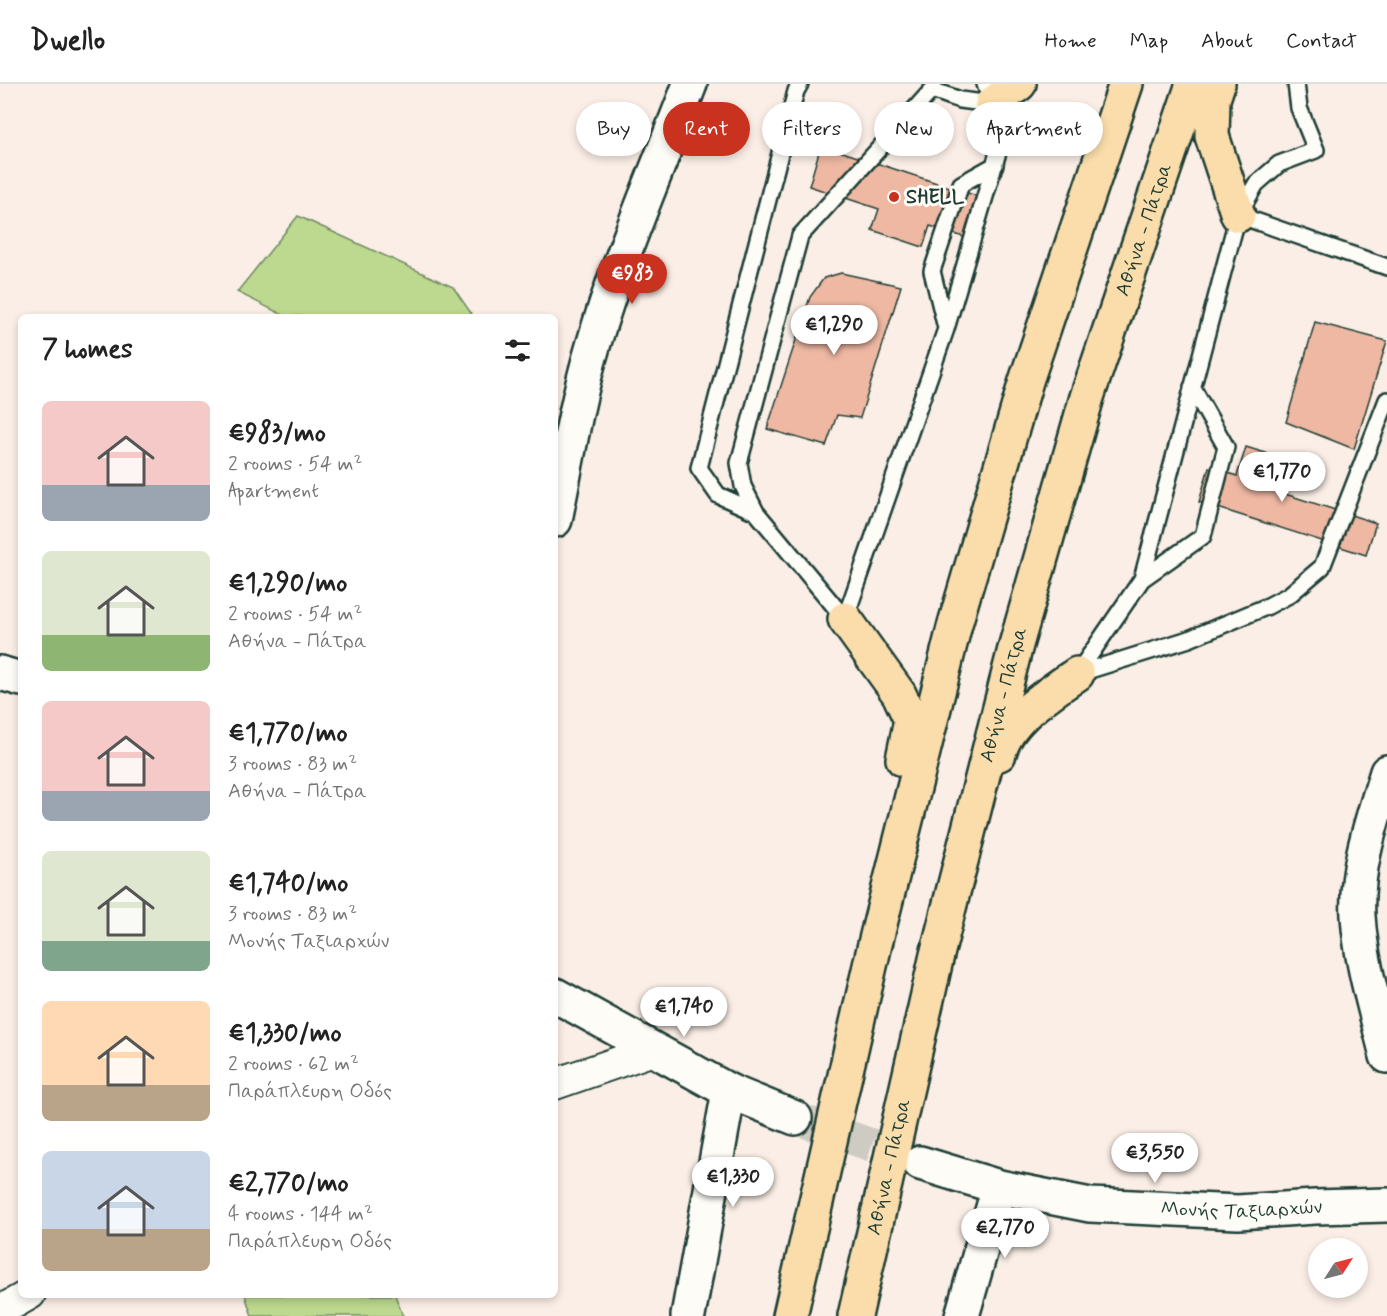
<!DOCTYPE html>
<html lang="en">
<head>
<meta charset="utf-8">
<style>
  :root { --surface:#fff; --page:#f2f2f2; --text:#222; --muted:#767676; --line:#e0e0e0; --accent:#c8321e }
  body { margin:0; font-family:Mynerve,sans-serif; background:var(--page); color:var(--text); height:100vh; display:flex; flex-direction:column; font-size:22px; white-space:nowrap }
  * { box-sizing:border-box; margin:0 }
  p { font-size:20px; color:var(--muted) }
  .icon { flex:none; width:33px; height:33px; fill:none; stroke:currentColor; stroke-width:2; stroke-linecap:round; stroke-linejoin:round }
  .map { position:relative; flex:1; overflow:hidden }
  .drawer { position:absolute; left:18px; top:230px; width:540px; height:984px; display:flex; flex-direction:column; background:var(--surface); border-radius:9px; box-shadow:0 3px 9px #0003 }
  .drawer>* { flex:none }
  .hud { position:absolute; left:576px; top:18px; width:570px; height:54px; display:flex; gap:12px }
  .needle { width:39px; rotate:54deg }
  .tools { position:absolute; left:1308px; top:1154px; display:grid; gap:12px }
  .tools a { display:grid; place-items:center; width:60px; height:60px; border-radius:50%; background:var(--surface); box-shadow:0 3px 9px #0003; font-size:30px }
  .price { position:absolute; translate:-50% -51px; padding:0 14px; border-radius:21px; background:#fff; color:#222; font-size:20px; line-height:39px; filter:drop-shadow(0 2px 3px #0008) }
  .price::after { content:''; position:absolute; left:50%; top:36px; width:18px; height:14px; margin-left:-9px; background:inherit; clip-path:polygon(0 0,100% 0,50% 100%) }
  .price.selected { background:var(--accent); color:#fff }
  ul { padding:0; list-style:none }
  li { display:flex; align-items:center; gap:18px; height:150px; padding:0 24px }
  li span { display:grid; place-items:center; flex:none; width:168px; height:120px; border-radius:9px; color:#555 }
  li>.icon { margin-inline-start:auto }
  span .icon { width:72px; height:72px; fill:#fffc; stroke-width:1 }
  li b { font-size:26px }
  h2 { display:flex; justify-content:space-between; align-items:center; height:72px; padding:0 24px; font-size:26px }
  .pill { padding:0 21px; border-radius:27px; background:var(--surface); box-shadow:0 3px 9px #0003; font-size:21px; line-height:54px }
  .pill.selected { background:var(--accent); color:#fff }
  header { display:flex; align-items:center; gap:36px; box-sizing:border-box; height:84px; padding:0 30px; background:var(--surface); border-bottom:2px solid var(--line) }
  header strong { font-size:28px }
  nav { display:flex; gap:33px; margin-inline-start:auto; font-size:21px }
  .map>svg:first-child { display:block }
  .green { fill:#bdd88f; stroke:#6e8a62; stroke-width:1.5 }
  .building { fill:#eeb8a3; stroke:#1f3d34; stroke-width:1.5 }
  .lines { fill:none; stroke-linecap:round; stroke-linejoin:round }
  .secondary-tunnel { stroke:#cecbc2; stroke-width:33; stroke-dasharray:33 16; stroke-linecap:butt }
  .service-casing { stroke:#1f3d34; stroke-width:20 }
  .minor-casing { stroke:#1f3d34; stroke-width:34 }
  .tertiary-casing { stroke:#1f3d34; stroke-width:38 }
  .secondary-casing { stroke:#1f3d34; stroke-width:38 }
  .motorway-casing { stroke:#1f3d34; stroke-width:38 }
  .service { stroke:#fdfcf7; stroke-width:15 }
  .minor { stroke:#fdfcf7; stroke-width:30 }
  .tertiary { stroke:#fdfcf7; stroke-width:33 }
  .secondary { stroke:#fdfcf7; stroke-width:33 }
  .motorway { stroke:#fbddab; stroke-width:33 }
  .poi-dot { fill:#c8321e; stroke:#fdfcf7; stroke-width:2 }
  .labels { text-anchor:middle; dominant-baseline:central; stroke-width:6; stroke-linejoin:round; paint-order:stroke }
  .poi-label { font-size:20px; font-weight:bold; fill:#1f3d34; stroke:#fdfcf7; text-anchor:start }
  .street-label { font-size:20px; fill:#1f3d34; stroke:#fdfcf7 }
</style>
</head>
<body>
<header>
<strong>Dwello</strong>
<nav><a>Home</a><a>Map</a><a>About</a><a>Contact</a></nav>
</header>
<div class="map">
<svg width="1387" height="1232" viewBox="0 0 1387 1232">
  <rect width="100%" height="100%" fill="#faeee6"/>
  <filter id="ink" filterUnits="userSpaceOnUse"><feTurbulence type="fractalNoise" baseFrequency=".0167" numOctaves="2"/><feDisplacementMap in="SourceGraphic" scale="12" xChannelSelector="R" yChannelSelector="G"/><feConvolveMatrix kernelMatrix="1 2 1 2 8 2 1 2 1" color-interpolation-filters="sRGB"/></filter>
  <g filter="url(#ink)">
    <path class="green" d="M298,132L453,203L473,232H285L237,208Z
      M245,1211H395L403,1232H252Z"/>
    <path class="building" d="M821,61L992,117L979,158L930,142L923,163L872,146L879,125L809,102Z
      M841,189L901,202L860,334L837,331L826,362L767,345L810,213L824,194Z
      M1315,238L1387,257L1354,365L1286,338Z
      M1246,363L1291,377L1282,409L1376,439L1366,471L1199,418L1209,383L1237,392Z"/>
    <g class="lines">
      <path class="secondary-tunnel" d="M795,1034L919,1078"/>
      <defs>
        <path id="service" d="M1238,131L1387,183
          M946,244L932,187L961,100L995,81
          M756,428L718,411L699,384L796,7L800,0
          M1142,495L1203,452L1226,363L1192,303
          M845,535L756,428L743,402L739,379L800,152L932,6L960,16L992,20
          M845,535L946,245L999,65L992,20L985,0
          M1077,590L1142,495L1238,131L1256,100L1279,80L1316,66L1299,24L1296,0
          M1077,590L1189,555L1268,522L1289,511L1322,483L1387,316"/>
        <path id="minor" d="M555,1000L653,966
          M0,1227L30,1210"/>
        <path id="tertiary" d="M555,436C567,378 576,319 593,262C619,173 657,87 690,0
          M1387,688C1373,734 1355,783 1358,832C1361,880 1376,926 1387,972
          M688,1232L729,1007
          M962,1232L999,1103"/>
        <g id="secondary">
          <path d="M0,589L21,595"/>
          <path d="M555,911L729,1007L795,1034"/>
          <path id="s1" d="M920,1079L999,1103L1090,1121L1238,1128L1315,1123L1387,1121"/>
        </g>
        <g id="motorway">
          <path d="M1218,0L1213,15L1212,52L1238,131"/>
          <path d="M992,20L1019,0"/>
          <path d="M845,535L899,610L911,636L903,675"/>
          <path d="M999,670C1006,636 1051,608 1077,590"/>
          <path d="M790,1232L875,860L955,540L1026,297L1126,0"/>
          <path id="s2" d="M855,1232L937,871L1016,561L1087,313L1193,0"/>
        </g>
      </defs>
      <use href="#service" class="service-casing"/>
      <use href="#minor" class="minor-casing"/>
      <use href="#tertiary" class="tertiary-casing"/>
      <use href="#secondary" class="secondary-casing"/>
      <use href="#motorway" class="motorway-casing"/>
      <use href="#service" class="service"/>
      <use href="#minor" class="minor"/>
      <use href="#tertiary" class="tertiary"/>
      <use href="#secondary" class="secondary"/>
      <use href="#motorway" class="motorway"/>
    </g>
  </g>
  <circle class="poi-dot" cx="894" cy="113" r="6"/>
  <g class="labels">
    <g class="poi-label">
      <text x="906" y="113">SHELL</text>
    </g>
    <g class="street-label">
      <text stroke="none"><textPath href="#s2" startOffset="1125">Αθήνα - Πάτρα</textPath></text>
      <text stroke="none"><textPath href="#s2" startOffset="639">Αθήνα - Πάτρα</textPath></text>
      <text stroke="none"><textPath href="#s2" startOffset="153">Αθήνα - Πάτρα</textPath></text>
      <text stroke="none"><textPath href="#s1" startOffset="327">Μονής Ταξιαρχών</textPath></text>
    </g>
  </g>
</svg>
<div class="tools">
<a><svg class="needle" viewBox="-14 -14 28 28"><path d="M0-13l5 13h-10z" fill="#e53935"/><path d="M0 13l5-13h-10z" fill="#767676"/></svg></a>
</div>
<b class="price selected" style="left:632px;top:221px">€983</b>
<b class="price" style="left:834px;top:272px">€1,290</b>
<b class="price" style="left:1282px;top:419px">€1,770</b>
<b class="price" style="left:684px;top:954px">€1,740</b>
<b class="price" style="left:1155px;top:1100px">€3,550</b>
<b class="price" style="left:733px;top:1124px">€1,330</b>
<b class="price" style="left:1005px;top:1175px">€2,770</b>
<div class="hud">
<a class="pill">Buy</a>
<a class="pill selected">Rent</a>
<a class="pill">Filters</a>
<a class="pill">New</a>
<a class="pill">Apartment</a>
</div>
<section class="drawer">
<h2>7 homes<svg class="icon" aria-label="filters" viewBox="0 0 24 24"><path d="M4 7h16M4 17h16"/><circle cx="9" cy="7" r="2"/><circle cx="15" cy="17" r="2"/></svg></h2>
<ul>
<li><span style="background:linear-gradient(#f6c9c9 70%,#9aa5b1 0)"><svg class="icon" aria-label="home" viewBox="0 0 24 24"><path d="M3 11l9-7 9 7M6 9v11h12V9"/></svg></span><div><b>€983/mo</b><p>2 rooms · 54 m²</p><p>Apartment</p></div></li>
<li><span style="background:linear-gradient(#dfe7d0 70%,#8fb573 0)"><svg class="icon" aria-label="home" viewBox="0 0 24 24"><path d="M3 11l9-7 9 7M6 9v11h12V9"/></svg></span><div><b>€1,290/mo</b><p>2 rooms · 54 m²</p><p>Αθήνα - Πάτρα</p></div></li>
<li><span style="background:linear-gradient(#f6c9c9 75%,#9aa5b1 0)"><svg class="icon" aria-label="home" viewBox="0 0 24 24"><path d="M3 11l9-7 9 7M6 9v11h12V9"/></svg></span><div><b>€1,770/mo</b><p>3 rooms · 83 m²</p><p>Αθήνα - Πάτρα</p></div></li>
<li><span style="background:linear-gradient(#dfe7d0 75%,#7fa58c 0)"><svg class="icon" aria-label="home" viewBox="0 0 24 24"><path d="M3 11l9-7 9 7M6 9v11h12V9"/></svg></span><div><b>€1,740/mo</b><p>3 rooms · 83 m²</p><p>Μονής Ταξιαρχών</p></div></li>
<li><span style="background:linear-gradient(#ffd9b3 70%,#b9a48a 0)"><svg class="icon" aria-label="home" viewBox="0 0 24 24"><path d="M3 11l9-7 9 7M6 9v11h12V9"/></svg></span><div><b>€1,330/mo</b><p>2 rooms · 62 m²</p><p>Παράπλευρη Οδός</p></div></li>
<li><span style="background:linear-gradient(#c9d6e8 65%,#b9a48a 0)"><svg class="icon" aria-label="home" viewBox="0 0 24 24"><path d="M3 11l9-7 9 7M6 9v11h12V9"/></svg></span><div><b>€2,770/mo</b><p>4 rooms · 144 m²</p><p>Παράπλευρη Οδός</p></div></li>
</ul>
</section>
</div>
</body>
</html>
